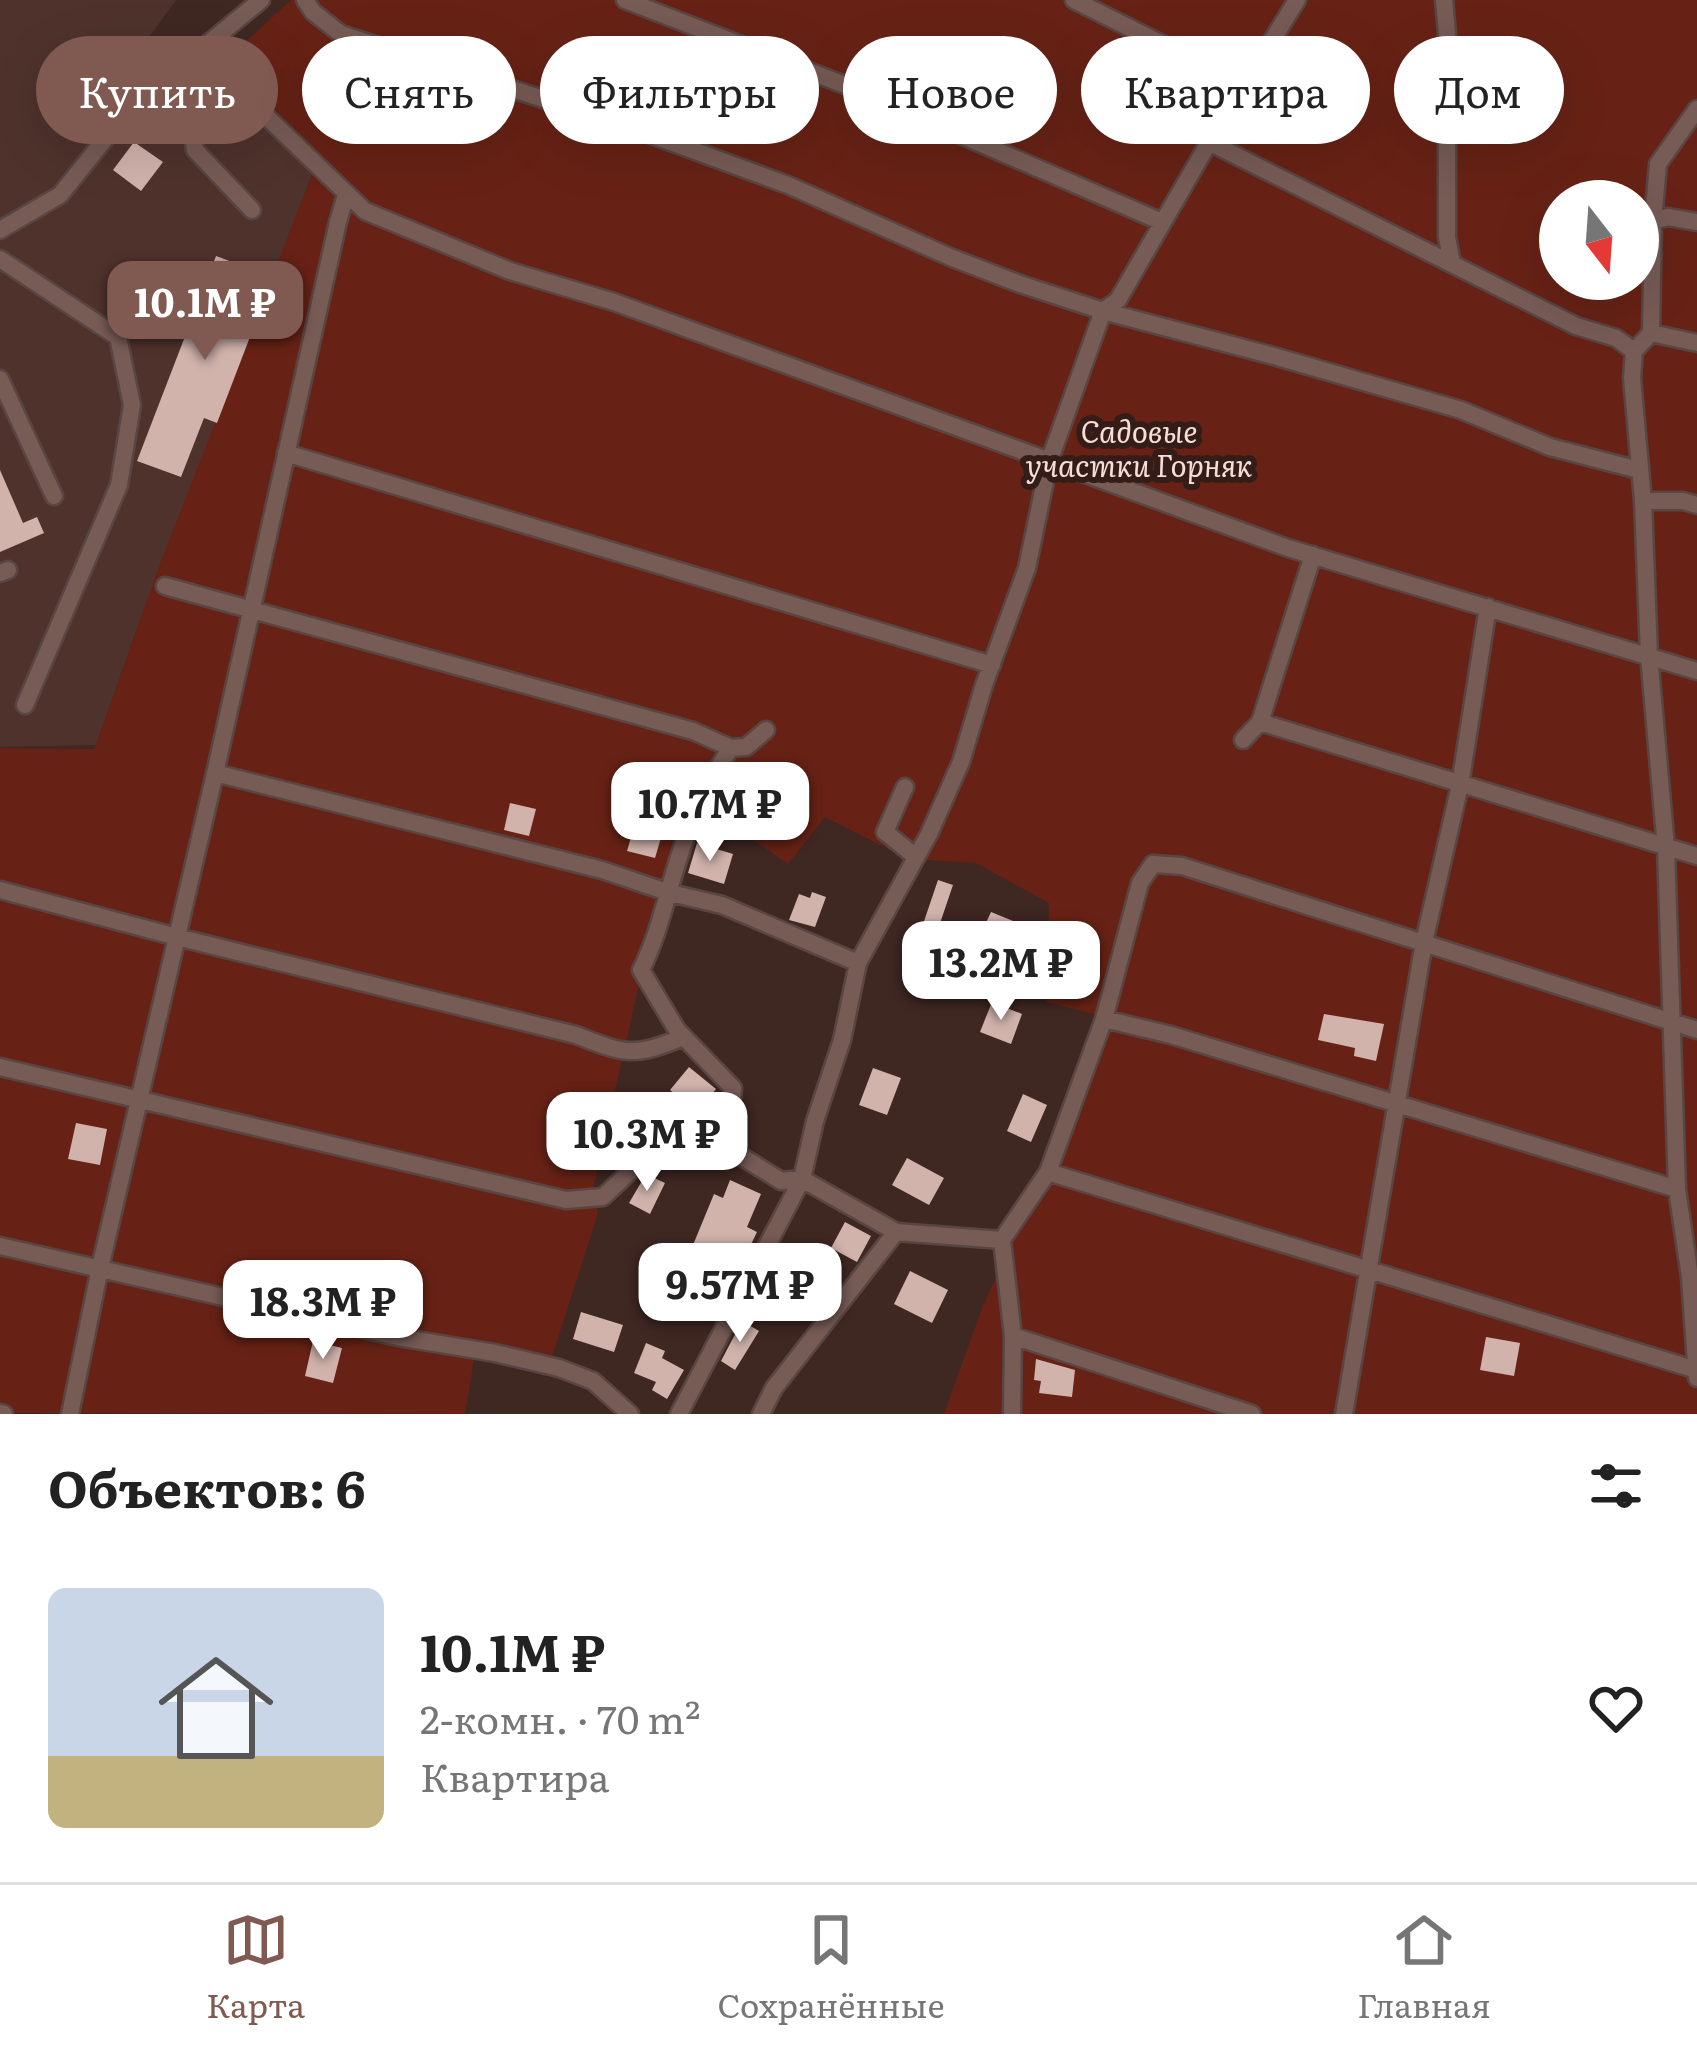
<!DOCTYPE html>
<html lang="ru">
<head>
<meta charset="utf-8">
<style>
  :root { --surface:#fff; --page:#f2f2f2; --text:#222; --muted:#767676; --line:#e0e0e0; --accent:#805951 }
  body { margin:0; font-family:Literata,serif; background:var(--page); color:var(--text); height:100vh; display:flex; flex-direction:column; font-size:45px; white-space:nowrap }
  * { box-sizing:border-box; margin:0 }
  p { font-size:39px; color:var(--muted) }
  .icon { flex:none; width:66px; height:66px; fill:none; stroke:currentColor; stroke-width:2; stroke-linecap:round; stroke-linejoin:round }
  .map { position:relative; height:1414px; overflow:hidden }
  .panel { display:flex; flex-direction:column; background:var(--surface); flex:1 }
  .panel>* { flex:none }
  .guide { position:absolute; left:36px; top:36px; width:1626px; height:108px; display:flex; gap:24px }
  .needle { width:78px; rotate:163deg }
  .fabs { position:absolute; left:1539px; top:180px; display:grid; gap:24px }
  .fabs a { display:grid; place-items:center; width:120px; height:120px; border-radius:50%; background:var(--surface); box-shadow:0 12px 48px #0002; font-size:60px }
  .price { position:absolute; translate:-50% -102px; padding:0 27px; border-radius:24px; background:#fff; color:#222; font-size:39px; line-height:78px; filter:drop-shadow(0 3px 6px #0008) }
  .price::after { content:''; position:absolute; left:50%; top:72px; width:36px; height:27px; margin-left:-18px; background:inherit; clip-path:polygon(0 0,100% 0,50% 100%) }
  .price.selected { background:var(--accent); color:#fff }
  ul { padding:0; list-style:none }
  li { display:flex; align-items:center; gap:36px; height:300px; padding:0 48px }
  li span { display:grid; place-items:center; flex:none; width:336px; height:240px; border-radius:18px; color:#555 }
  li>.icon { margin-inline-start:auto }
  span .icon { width:144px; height:144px; fill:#fffc; stroke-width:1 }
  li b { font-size:51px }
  h2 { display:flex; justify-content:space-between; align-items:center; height:144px; padding:0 48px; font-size:51px }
  .tag { padding:0 42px; border-radius:54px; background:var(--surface); box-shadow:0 12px 48px #0002; font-size:42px; line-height:108px }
  .tag.selected { background:var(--accent); color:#fff }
  .dock { display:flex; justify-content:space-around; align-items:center; height:168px; border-top:3px solid var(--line); background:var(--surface); font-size:33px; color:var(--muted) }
  .dock a { display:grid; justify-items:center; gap:6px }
  .dock .selected { color:var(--accent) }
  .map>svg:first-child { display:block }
  .built { fill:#4f322c }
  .green { fill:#672215; fill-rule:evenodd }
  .building { fill:#d1b3ac }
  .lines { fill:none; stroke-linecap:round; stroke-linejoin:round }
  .minor-casing { stroke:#594541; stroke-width:21 }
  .minor { stroke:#775b55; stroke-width:16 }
  .labels { text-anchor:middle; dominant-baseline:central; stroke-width:12; stroke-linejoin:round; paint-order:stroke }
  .park-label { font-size:30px; font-style:italic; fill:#f7ddd7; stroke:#341d18 }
</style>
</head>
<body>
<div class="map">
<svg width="1697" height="1414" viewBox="0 0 1697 1414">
  <rect width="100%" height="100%" fill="#3f2722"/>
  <path class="built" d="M0,0H176L150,36L314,170L142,615L96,745L0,747Z"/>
  <path class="green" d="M291,0H1697V1414H944L982,1308L1044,1170L1097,1015L1046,1002L1049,903L976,863L908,859L825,817L788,864L704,805L654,918L593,1189L598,1213L551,1360H474L465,1414L0,1413V748L94,749L96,745L161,561L314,170L217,68ZM1560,201H1638V279H1560Z"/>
  <path class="building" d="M134,142L163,162L141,191L113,170Z
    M216,256L273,277L217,423L204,418L181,477L137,461Z
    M0,470L23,523L37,517L44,533L0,552Z
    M510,803L536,809L529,836L504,830Z
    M635,824L663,831L655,858L627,851Z
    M697,843L733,854L724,884L688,873Z
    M938,880L953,885L935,938L920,933Z
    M812,892L826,897L815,927L789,920L799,894L810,898Z
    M991,912L1018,923L1005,952L978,940Z
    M992,1002L1022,1014L1011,1044L980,1032Z
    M1324,1014L1384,1024L1376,1061L1354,1056L1355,1048L1318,1040Z
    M689,1067L716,1089L697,1112L670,1090Z
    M873,1068L901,1078L887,1115L859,1105Z
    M1023,1094L1047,1105L1031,1142L1007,1131Z
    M76,1123L107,1129L100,1165L68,1159Z
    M907,1158L944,1178L929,1205L892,1185Z
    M646,1174L665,1183L650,1214L629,1203Z
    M730,1180L761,1194L747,1227L757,1232L741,1265L707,1248L692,1284L679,1279L714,1194L723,1198Z
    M845,1222L871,1236L857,1262L831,1248Z
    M910,1271L948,1290L932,1323L894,1304Z
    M581,1312L623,1325L614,1352L573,1339Z
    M742,1321L759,1331L735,1370L721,1361Z
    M1486,1337L1520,1343L1514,1376L1480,1370Z
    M313,1341L342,1348L333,1383L305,1376Z
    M646,1343L665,1351L662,1358L684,1370L667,1399L652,1390L656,1382L634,1373Z
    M1036,1359L1075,1370L1072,1397L1039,1393L1041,1381L1034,1380Z"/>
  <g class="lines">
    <defs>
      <path id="minor" d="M305,0L313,12L341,34L624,125L788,185L950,257L1020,284L1103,311L1270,355L1461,410L1550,447L1639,470
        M625,0L850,87L1162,222
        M1074,0L1244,85
        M1444,0L1447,33V237L1452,264L1576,326L1616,338L1634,351
        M199,52L365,211L510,271L614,302L1288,548L1697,671
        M207,60L186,86L195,150L252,210
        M1697,109L1658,164L1653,221L1651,333L1634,351L1632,378L1643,501L1649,655L1666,848L1677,1189L1690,1277L1697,1378
        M1209,142L1452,264
        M1653,221L1668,217L1697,222
        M0,230L60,195L130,108L261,0
        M0,259L118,337L132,405L119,485L25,705
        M1651,333L1697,343
        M0,379L54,496
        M286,453L992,665
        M1643,501H1683L1697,505
        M0,573L8,570
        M165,586L693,731L731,748C710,779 692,815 681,851C667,892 660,932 641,970L677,1030L733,1088L730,1119L723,1145
        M1260,722L1697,856
        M1243,740L1260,722L1313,555
        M731,748L746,747L766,730
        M215,773L602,870L670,893L722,905L858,963
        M905,787L885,832L916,857
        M0,890L177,937L576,1035C624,1054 634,1058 683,1037
        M1104,1019L1171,1035L1677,1189
        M0,1067L566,1200L603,1197L643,1159L670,1143L700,1138L723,1145L781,1181L802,1179L896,1232L1002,1240L1013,1336L1012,1414
        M1048,1172L1697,1370
        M1002,1240L1048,1172L1104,1019L1140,883L1153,864L1182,866L1697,1030
        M0,1246L398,1337L495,1353L559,1368L593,1381L630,1414
        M1013,1336L1252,1414
        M0,1413L4,1414
        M70,1414L100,1268L216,769L338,222L346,195
        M679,1414L802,1179L815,1121L842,1040L858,963L929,834L961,762L984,685L1027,568L1049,462L1103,311L1118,300L1204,151L1297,0
        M761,1414L774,1388L896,1232
        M1344,1414L1424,942L1460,785L1488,607"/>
    </defs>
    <use href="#minor" class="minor-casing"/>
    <use href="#minor" class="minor"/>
  </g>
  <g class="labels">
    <g class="park-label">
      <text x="1139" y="430">Садовые<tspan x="1139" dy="34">участки Горняк</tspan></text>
    </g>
  </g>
</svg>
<div class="fabs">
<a><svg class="needle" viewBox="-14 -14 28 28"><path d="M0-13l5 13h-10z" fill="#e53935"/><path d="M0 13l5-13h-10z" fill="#767676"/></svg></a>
</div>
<b class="price selected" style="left:205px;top:363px">10.1M ₽</b>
<b class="price" style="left:710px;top:864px">10.7M ₽</b>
<b class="price" style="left:1001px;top:1023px">13.2M ₽</b>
<b class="price" style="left:647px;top:1194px">10.3M ₽</b>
<b class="price" style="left:740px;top:1345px">9.57M ₽</b>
<b class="price" style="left:323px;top:1362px">18.3M ₽</b>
<div class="guide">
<a class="tag selected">Купить</a>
<a class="tag">Снять</a>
<a class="tag">Фильтры</a>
<a class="tag">Новое</a>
<a class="tag">Квартира</a>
<a class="tag">Дом</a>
</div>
</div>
<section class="panel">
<h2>Объектов: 6<svg class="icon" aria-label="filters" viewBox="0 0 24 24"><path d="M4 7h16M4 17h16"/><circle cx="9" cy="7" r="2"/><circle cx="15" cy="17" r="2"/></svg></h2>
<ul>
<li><span style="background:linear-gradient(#c9d6e8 70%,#c2b280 0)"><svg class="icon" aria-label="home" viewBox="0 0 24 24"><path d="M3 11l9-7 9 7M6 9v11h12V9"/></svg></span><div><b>10.1M ₽</b><p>2-комн. · 70 m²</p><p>Квартира</p></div><svg class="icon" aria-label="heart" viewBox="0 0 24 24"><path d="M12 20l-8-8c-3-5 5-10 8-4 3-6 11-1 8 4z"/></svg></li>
</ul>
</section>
<nav class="dock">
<a class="selected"><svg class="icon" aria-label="map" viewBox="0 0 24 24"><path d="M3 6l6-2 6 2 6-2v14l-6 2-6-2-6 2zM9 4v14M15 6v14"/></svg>Карта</a>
<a><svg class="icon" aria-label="saved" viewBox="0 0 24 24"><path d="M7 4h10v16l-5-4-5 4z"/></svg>Сохранённые</a>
<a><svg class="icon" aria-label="home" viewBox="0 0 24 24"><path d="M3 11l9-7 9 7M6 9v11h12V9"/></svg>Главная</a>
</nav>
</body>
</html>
